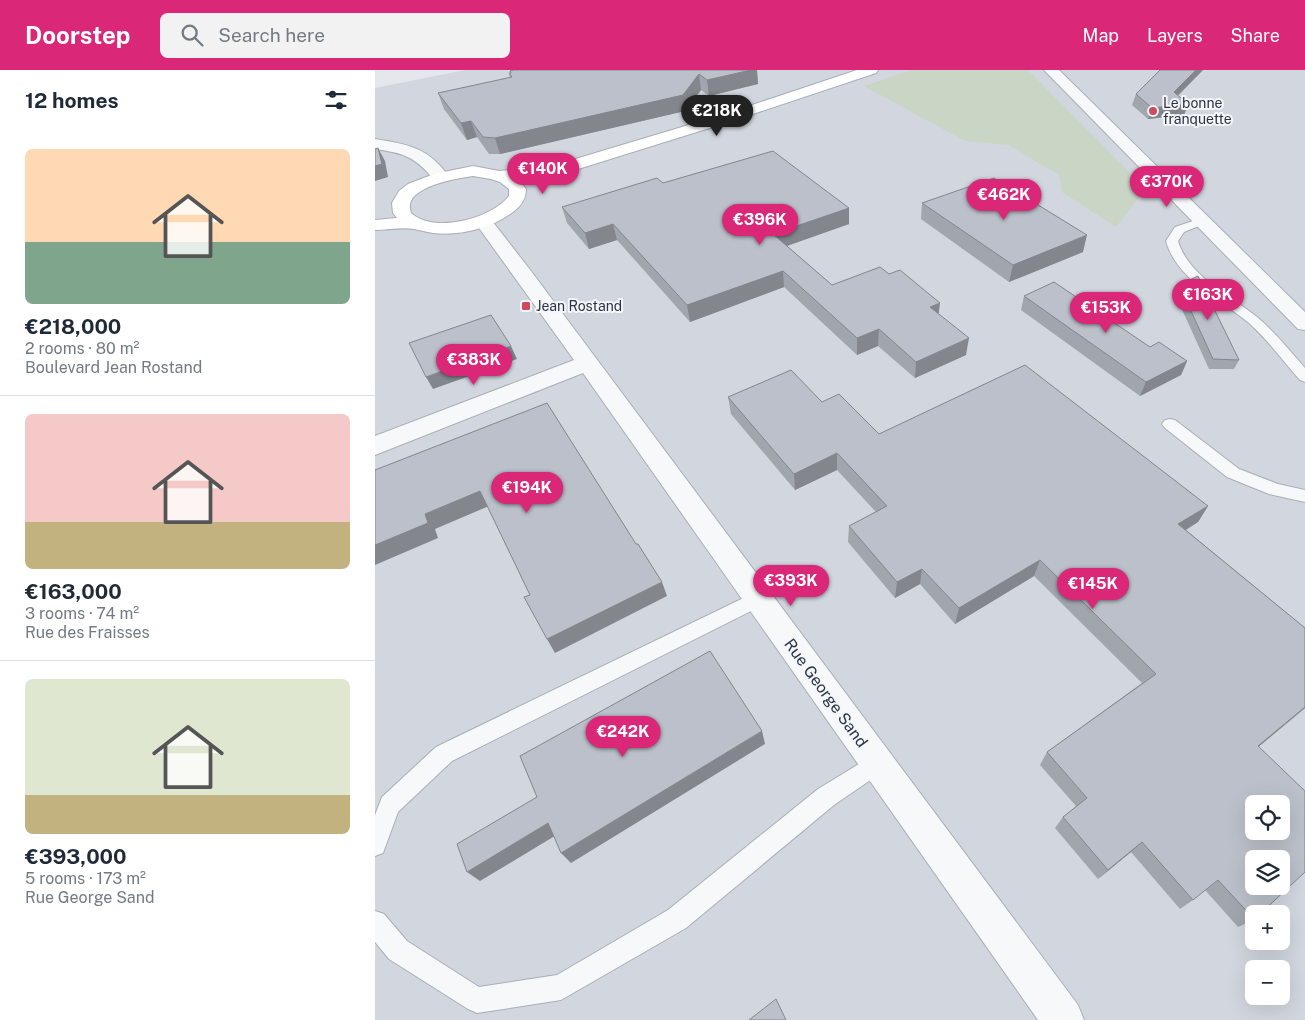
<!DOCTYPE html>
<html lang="en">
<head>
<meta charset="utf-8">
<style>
  :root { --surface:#fff; --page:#f2f2f3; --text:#1f2937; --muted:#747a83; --line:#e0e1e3; --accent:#db2777 }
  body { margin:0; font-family:"Public Sans",sans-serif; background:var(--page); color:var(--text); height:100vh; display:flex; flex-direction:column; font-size:19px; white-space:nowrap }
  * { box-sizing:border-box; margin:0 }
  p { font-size:16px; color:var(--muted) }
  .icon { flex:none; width:28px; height:28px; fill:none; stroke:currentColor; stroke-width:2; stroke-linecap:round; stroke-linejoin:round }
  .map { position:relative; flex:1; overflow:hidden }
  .drawer { display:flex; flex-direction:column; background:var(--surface); width:375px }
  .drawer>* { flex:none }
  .tools { position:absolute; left:870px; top:725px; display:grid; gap:10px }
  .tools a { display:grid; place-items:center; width:45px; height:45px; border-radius:8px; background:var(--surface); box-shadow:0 5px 20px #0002; font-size:25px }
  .price { position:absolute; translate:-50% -42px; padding:0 11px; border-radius:18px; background:var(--accent); color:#fff; font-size:16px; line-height:32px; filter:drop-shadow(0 1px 2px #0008) }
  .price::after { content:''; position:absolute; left:50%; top:30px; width:15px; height:11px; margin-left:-8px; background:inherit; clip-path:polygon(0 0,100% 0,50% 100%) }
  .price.on { background:#222; color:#fff }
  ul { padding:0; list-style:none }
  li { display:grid; align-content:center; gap:10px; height:265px; padding:0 25px }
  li+li { border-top:1px solid var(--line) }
  li span { display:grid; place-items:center; height:155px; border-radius:8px; color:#555 }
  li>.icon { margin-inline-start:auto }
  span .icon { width:90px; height:90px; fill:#fffc; stroke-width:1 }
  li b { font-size:21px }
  h2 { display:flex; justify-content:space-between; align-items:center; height:60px; padding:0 25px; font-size:21px }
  header { display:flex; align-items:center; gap:30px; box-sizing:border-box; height:70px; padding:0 25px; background:var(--accent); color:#fff }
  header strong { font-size:24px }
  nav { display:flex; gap:28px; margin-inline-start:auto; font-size:18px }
  .search { width:350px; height:45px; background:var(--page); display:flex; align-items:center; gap:12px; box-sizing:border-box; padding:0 18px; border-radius:8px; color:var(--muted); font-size:19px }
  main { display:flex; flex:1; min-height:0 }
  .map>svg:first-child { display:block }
  .built { fill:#d2d6de; fill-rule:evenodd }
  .green { fill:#c9d6c5 }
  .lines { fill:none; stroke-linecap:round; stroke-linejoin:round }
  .service-casing { stroke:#a9aeb7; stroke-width:2 }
  .minor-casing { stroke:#a9aeb7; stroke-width:2 }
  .secondary-casing { stroke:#a9aeb7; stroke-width:2 }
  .service { fill:#f7f8fa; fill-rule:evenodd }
  .minor { fill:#f7f8fa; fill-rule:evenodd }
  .secondary { fill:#fff; fill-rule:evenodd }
  .wall { fill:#a1a5ae }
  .shaded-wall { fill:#83868d }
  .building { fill:#bbc0ca; stroke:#83868d; fill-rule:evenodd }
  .poi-dot { fill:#d1495b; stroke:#f4f6f9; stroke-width:2 }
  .labels { text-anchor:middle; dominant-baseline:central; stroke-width:4; stroke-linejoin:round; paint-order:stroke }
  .far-poi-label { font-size:14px; fill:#2b3445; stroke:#f4f6f9; text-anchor:start }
  .street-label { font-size:16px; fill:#2b3445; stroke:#f4f6f9 }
</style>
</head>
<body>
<header>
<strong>Doorstep</strong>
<div class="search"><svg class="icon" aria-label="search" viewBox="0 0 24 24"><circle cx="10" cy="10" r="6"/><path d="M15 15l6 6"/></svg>Search here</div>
<nav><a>Map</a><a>Layers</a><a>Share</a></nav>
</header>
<main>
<section class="drawer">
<h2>12 homes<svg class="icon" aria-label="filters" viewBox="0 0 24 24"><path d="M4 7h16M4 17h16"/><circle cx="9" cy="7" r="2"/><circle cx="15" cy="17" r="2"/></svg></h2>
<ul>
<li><span style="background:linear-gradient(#ffd9b3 60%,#7fa58c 0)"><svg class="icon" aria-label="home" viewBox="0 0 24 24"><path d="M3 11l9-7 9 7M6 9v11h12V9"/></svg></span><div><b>€218,000</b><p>2 rooms · 80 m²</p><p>Boulevard Jean Rostand</p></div></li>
<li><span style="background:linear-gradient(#f6c9c9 70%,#c2b280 0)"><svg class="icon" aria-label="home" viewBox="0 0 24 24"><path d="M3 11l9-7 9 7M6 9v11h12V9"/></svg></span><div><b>€163,000</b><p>3 rooms · 74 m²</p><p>Rue des Fraisses</p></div></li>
<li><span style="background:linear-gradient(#dfe7d0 75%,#c2b280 0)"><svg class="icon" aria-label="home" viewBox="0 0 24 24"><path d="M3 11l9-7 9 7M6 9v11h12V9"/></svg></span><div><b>€393,000</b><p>5 rooms · 173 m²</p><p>Rue George Sand</p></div></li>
</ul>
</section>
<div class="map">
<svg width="930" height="950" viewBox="0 0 930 950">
  <rect width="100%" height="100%" fill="#e4e7ec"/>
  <path class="built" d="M90,0H930V950H0V18ZM879,734H906V761H879ZM879,789H906V816H879ZM879,844H906V871H879ZM879,899H906V926H879Z"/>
  <path class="green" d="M536,0H653L771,119L741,157L687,122L684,105L633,75L590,71L489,16Z"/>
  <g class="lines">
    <defs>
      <path id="service" d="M827,148L831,149L833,151L831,153L809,162L803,171C814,207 855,225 882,247C900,262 915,281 930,298V312L925,310C908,291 893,270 874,253C844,228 802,210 791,171L800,157Z
        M795,349L800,350L864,399L903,414L930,420V432L894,424L852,407L790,358L787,354L790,350Z
        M383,521L390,524L392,529L390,534L77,691L23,742L8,783L0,786V745L7,727L61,677Z
        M502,683L510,686L513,693L510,700L459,735L311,858L186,930L102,943L93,939L14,889L0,872V841L9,844L32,871L104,917L182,905L293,840L443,719Z"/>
      <path id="minor" d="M669,0H684L930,242V260L923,259Z
        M0,69C33,74 54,78 74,107L72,111H60C41,87 29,83 0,79Z
        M108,146L114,147L156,201L703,935L709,950H663L208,303L0,385V366L199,290L99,151L102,147Z"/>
      <path id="secondary" d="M482,0H503L501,3L357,51L184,105L143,109L151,119C151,131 144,138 135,144C114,159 83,166 58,163C51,162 45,160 39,159C27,157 12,160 0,160V150L22,148L18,143L17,133L24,121L33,114L59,104L98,96L124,101L177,96L347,45ZM98,106L116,109L125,112L134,119V126C116,149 59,164 36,143C35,139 34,135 36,131C43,115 83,108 98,106Z"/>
    </defs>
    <use href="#service" class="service-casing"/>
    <use href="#minor" class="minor-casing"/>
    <use href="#secondary" class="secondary-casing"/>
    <use href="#service" class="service"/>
    <use href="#minor" class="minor"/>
    <use href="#secondary" class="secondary"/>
  </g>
  <path class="wall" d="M139,0H382L383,14L334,26L326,20L310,41L125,84H114L102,67L92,70L69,39L63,23L135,8L134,3H136L135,1Z
    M785,0H828L803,26L813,34L809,45L773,49L757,35L761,24Z
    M288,113L474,154L412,176L457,215L564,244L591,285L540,308L503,276L482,285L409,217L315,252L242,170L214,179L192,153L187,137Z
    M547,133L708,182L634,212L546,149Z
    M804,215L864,290L859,299H834L800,224Z
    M649,226L775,277L812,291L806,305L765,326L646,240Z
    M353,327L447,332L504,364L833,436L823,452L811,460L930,558V638L883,677L879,850L863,857L830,820L818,830L805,839L756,782L723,809L680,758L688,747L701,736L665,695L672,682L767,613L659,506L580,554L545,514L520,528L473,472L474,456L501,442L462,400L420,420L356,344Z"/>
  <path class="shaded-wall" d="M376,0H382L383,14L334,26L332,10Z
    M821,0H828L795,33L799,22Z
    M324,4L326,20L310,41L125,84L120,68Z
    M813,34L809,45L773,49L777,38Z
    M96,51L102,67L92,70L86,53Z
    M3,78L10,91L13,107L0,111V96Z
    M474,138V154L400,180L398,164Z
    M238,154L242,170L214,179L210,163Z
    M712,165L708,182L634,212L638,195Z
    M408,201L409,217L315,252L312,235Z
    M565,233L563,249L555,237Z
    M504,259L503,276L482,285V268Z
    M594,268L591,285L540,308L541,292Z
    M136,276L142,289L58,319L51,307Z
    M812,291L806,305L765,326L771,312Z
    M462,383V400L420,420L419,404Z
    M105,421L114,436L60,459L63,468L0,495V475L50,444Z
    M833,436L823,452L794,470L803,454Z
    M665,490L659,506L580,554L584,538Z
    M547,499L545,514L520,528L522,512Z
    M287,512L292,526L180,583L172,569Z
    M930,637V638L869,689L883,676Z
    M387,661L390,674L196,793L186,783Z
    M173,753L183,764L105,811L92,802Z
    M767,772L756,782L723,809L733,800Z"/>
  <path class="building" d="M139,0H376L332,10L324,4L308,25L120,68L108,67L96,51L86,53L63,23L137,7L134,3H136L135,1Z
    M785,0H821L799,22L813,34L777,38L761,24Z
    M3,78L7,94L0,96V79Z
    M398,81L474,138L398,164L457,215L505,197L514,204L525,200L565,233L555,237L594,268L541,292L504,259L482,268L408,201L312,235L238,154L210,163L187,137L282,108L288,113Z
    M619,108L712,165L638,195L547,133Z
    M823,206L864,290L838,289L804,215Z
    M679,212L775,277L784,272L812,291L771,312L649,226Z
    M116,245L136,276L51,307L34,273Z
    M650,295L833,436L803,454L930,558V637L883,676L930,721V802L885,844H879V849L843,810L818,830L767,772L733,800L688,747L712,728L672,682L781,604L665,490L584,538L547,499L522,512L474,456L512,436L462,383L419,404L353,327L416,300L447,332L464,324L504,364ZM879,734H906V761H879ZM879,789H906V816H879Z
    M172,333L261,474H263L287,512L172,569L149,527L155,525L105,421L50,444L53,453L0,475V400Z
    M335,581L387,661L186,783L173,753L92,802L82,774L162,727L145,686Z
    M401,929L411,950H374Z"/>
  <g class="poi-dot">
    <circle cx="778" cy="41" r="5"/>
    <rect x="146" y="231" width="10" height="10" rx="2.5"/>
  </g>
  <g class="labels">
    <g class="far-poi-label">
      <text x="788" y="33">Le bonne<tspan x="788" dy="16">franquette</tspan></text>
      <text x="161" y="236">Jean Rostand</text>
    </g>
    <g class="street-label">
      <text transform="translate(451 623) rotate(54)">Rue George Sand</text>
    </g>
  </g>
</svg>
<div class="tools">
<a><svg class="icon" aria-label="locate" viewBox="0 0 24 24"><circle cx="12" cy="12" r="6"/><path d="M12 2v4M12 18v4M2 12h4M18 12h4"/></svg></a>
<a><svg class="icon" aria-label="layers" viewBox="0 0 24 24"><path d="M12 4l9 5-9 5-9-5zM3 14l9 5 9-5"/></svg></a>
<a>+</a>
<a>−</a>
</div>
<b class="price on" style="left:342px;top:67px">€218K</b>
<b class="price" style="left:168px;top:125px">€140K</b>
<b class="price" style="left:792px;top:138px">€370K</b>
<b class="price" style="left:629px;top:151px">€462K</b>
<b class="price" style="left:385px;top:176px">€396K</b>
<b class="price" style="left:833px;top:251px">€163K</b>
<b class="price" style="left:731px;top:264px">€153K</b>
<b class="price" style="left:99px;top:316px">€383K</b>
<b class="price" style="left:152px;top:444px">€194K</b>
<b class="price" style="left:416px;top:537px">€393K</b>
<b class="price" style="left:718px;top:540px">€145K</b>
<b class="price" style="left:248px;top:688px">€242K</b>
</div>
</main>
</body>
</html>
